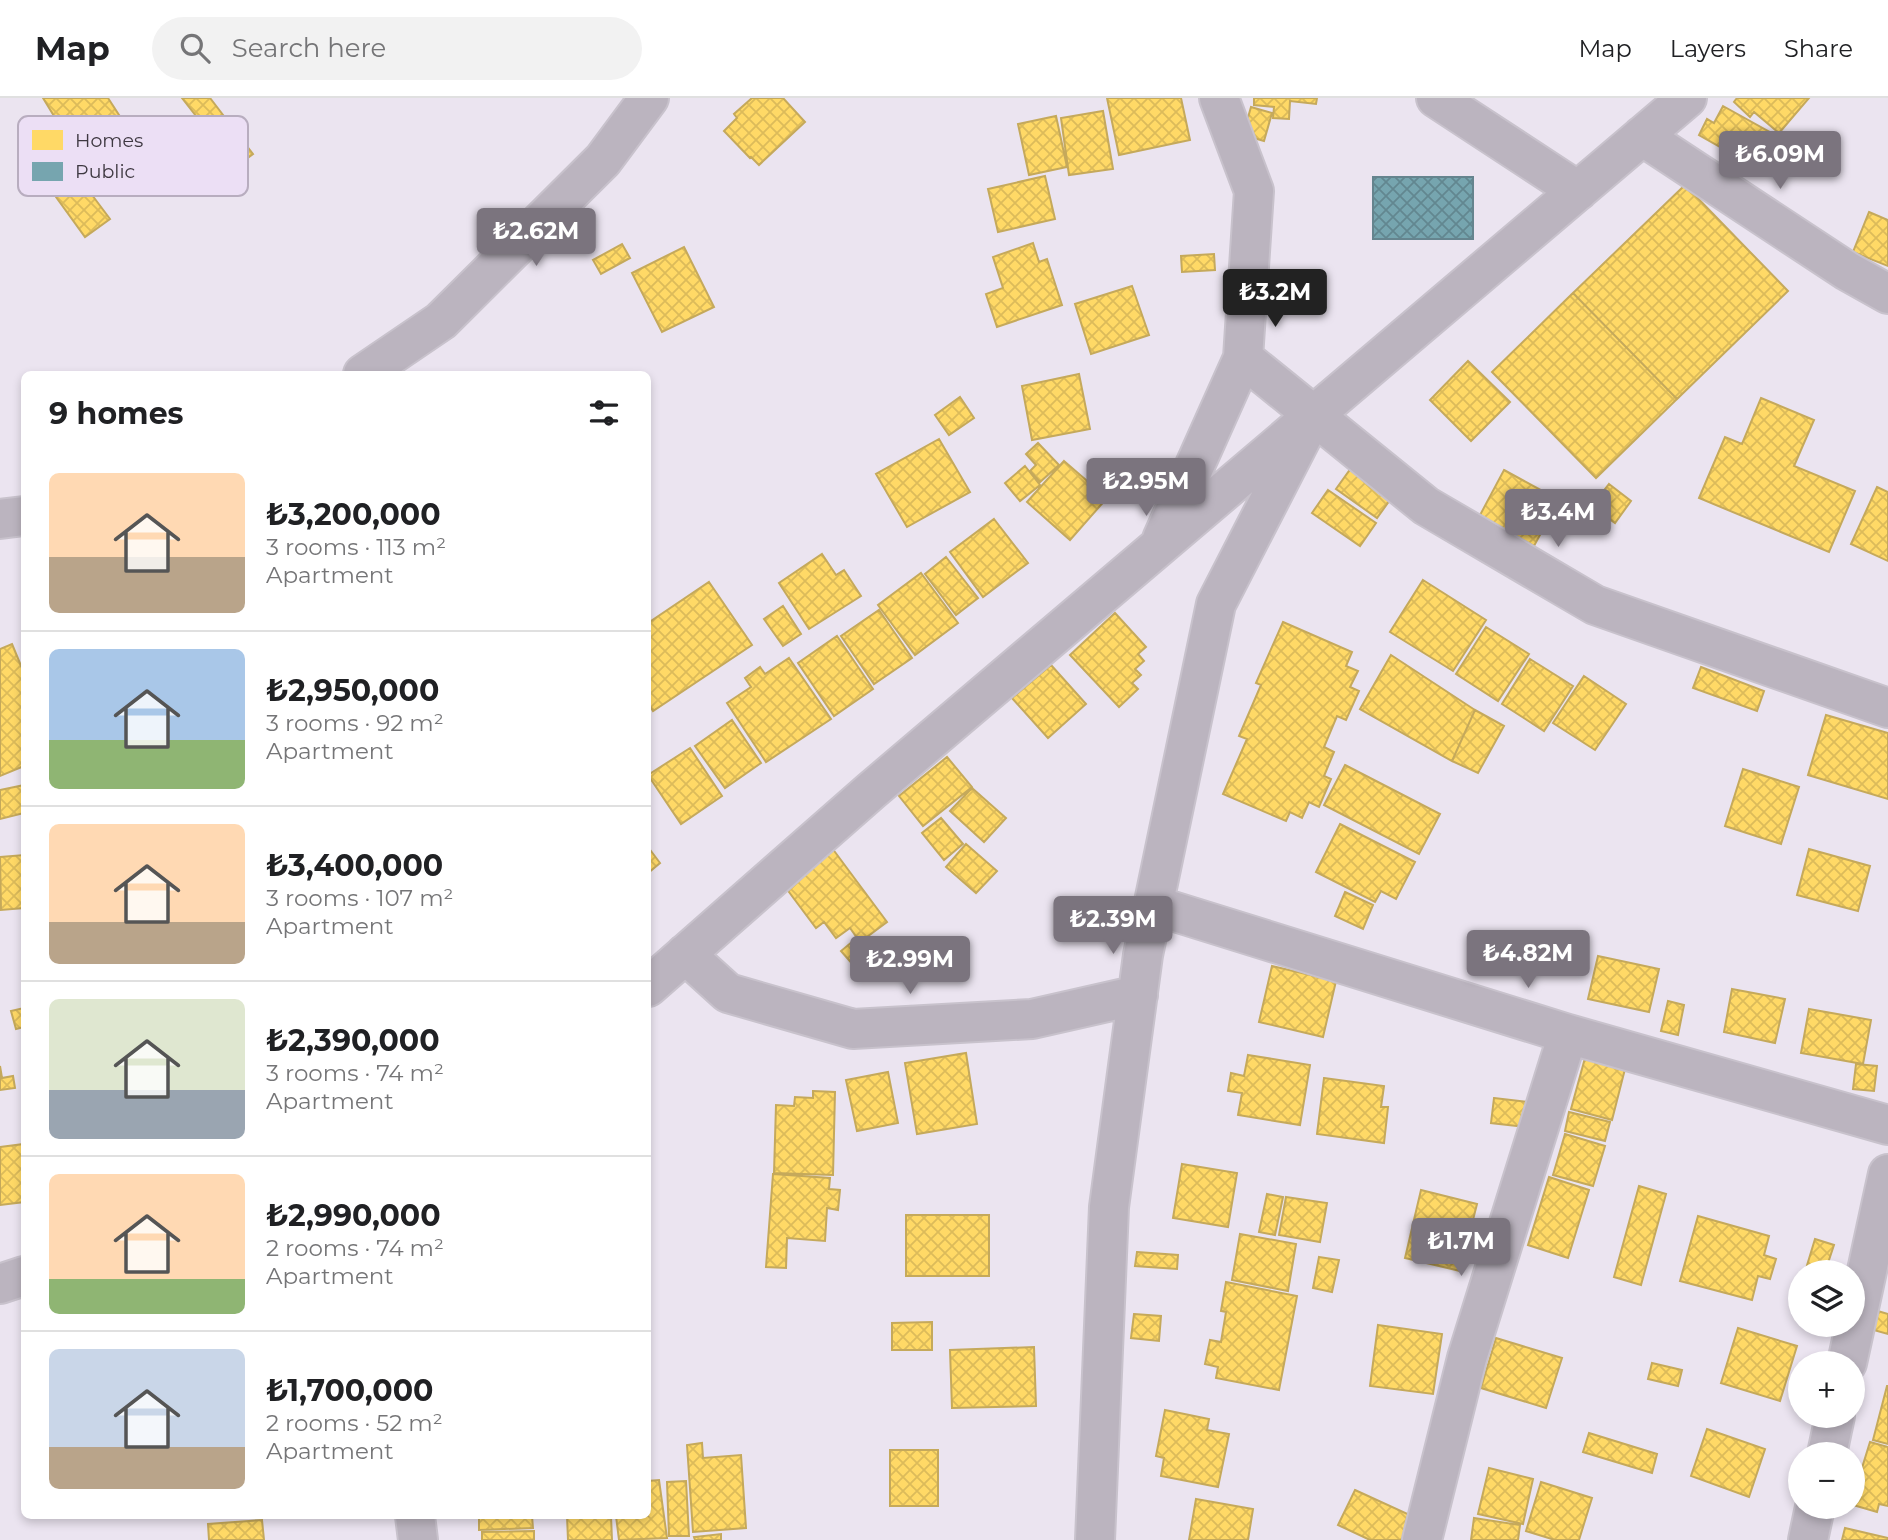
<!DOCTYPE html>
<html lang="en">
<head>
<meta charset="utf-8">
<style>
  :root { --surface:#fff; --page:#f2f2f2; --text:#202124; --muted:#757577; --line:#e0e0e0; --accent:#7b747e }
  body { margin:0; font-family:Montserrat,sans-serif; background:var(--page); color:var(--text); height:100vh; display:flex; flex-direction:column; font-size:26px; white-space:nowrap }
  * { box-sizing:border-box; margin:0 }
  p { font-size:23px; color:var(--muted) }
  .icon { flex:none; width:38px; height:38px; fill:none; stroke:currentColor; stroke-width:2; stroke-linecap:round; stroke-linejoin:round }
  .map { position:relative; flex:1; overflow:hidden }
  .side { position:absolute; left:21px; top:273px; width:630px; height:1148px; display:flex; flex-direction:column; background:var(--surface); border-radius:10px; box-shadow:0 4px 10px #0003 }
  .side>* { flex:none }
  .controls { position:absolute; left:1788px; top:1162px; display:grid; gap:14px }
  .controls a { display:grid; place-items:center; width:77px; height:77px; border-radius:50%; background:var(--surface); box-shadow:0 4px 10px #0003; font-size:35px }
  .price { position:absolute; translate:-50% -60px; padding:0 16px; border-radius:7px; background:var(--accent); color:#fff; font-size:23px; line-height:46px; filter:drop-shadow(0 2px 4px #0008) }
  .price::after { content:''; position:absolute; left:50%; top:42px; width:21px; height:16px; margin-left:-10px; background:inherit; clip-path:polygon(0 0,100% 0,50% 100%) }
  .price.selected { background:#222; color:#fff }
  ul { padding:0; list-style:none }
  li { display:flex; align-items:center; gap:21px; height:175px; padding:0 28px }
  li+li { border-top:2px solid var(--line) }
  li span { display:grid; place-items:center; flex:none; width:196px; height:140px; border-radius:10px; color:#555 }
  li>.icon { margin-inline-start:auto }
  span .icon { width:84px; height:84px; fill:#fffc; stroke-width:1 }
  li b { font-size:30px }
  h2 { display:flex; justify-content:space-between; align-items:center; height:84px; padding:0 28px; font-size:30px }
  header { display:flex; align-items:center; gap:42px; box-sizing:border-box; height:98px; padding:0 35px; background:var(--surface); border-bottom:2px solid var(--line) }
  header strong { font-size:33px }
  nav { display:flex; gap:38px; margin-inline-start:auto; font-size:24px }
  .search { width:490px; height:63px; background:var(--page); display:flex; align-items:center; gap:18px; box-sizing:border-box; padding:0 24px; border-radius:38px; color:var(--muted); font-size:26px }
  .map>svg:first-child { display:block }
  .homes { fill:url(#homes-cross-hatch); stroke:#c5a95b; stroke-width:2 }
  .public { fill:url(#public-cross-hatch); stroke:#65848e; stroke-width:2 }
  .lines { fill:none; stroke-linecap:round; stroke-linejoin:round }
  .minor-casing { stroke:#c8c2cc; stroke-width:42 }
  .minor { stroke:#bbb4bf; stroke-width:38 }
  .key { fill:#ecdff5; stroke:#b8adbf; stroke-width:2 }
  .key-label { font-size:19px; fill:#3e3841 }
</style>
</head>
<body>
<header>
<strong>Map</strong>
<div class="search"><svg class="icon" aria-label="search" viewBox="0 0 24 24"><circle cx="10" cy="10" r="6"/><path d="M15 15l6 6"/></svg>Search here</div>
<nav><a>Map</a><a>Layers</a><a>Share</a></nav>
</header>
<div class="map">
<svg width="1888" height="1442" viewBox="0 0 1888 1442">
  <defs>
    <pattern id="homes-cross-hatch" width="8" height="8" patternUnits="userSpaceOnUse" patternTransform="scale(1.75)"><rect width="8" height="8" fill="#ffd966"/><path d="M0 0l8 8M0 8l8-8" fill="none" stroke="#dcbb5a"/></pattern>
    <pattern id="public-cross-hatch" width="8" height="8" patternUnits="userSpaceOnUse" patternTransform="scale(1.75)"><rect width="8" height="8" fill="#76a5af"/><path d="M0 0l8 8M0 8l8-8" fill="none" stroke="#628790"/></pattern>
  </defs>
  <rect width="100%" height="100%" fill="#ebe4f0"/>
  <path class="homes" d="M43,0H108L119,17L71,46Z
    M182,0H210L253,56L222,79L190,37L203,27Z
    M752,0H783L805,24L759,67L751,59L750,60L724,33L737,20L734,16Z
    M1107,0H1181L1190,42L1119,57Z
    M1254,0H1317L1316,6L1290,3L1289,21L1273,20L1274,9L1254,7Z
    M1737,0H1809L1779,35L1754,14L1750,19L1734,4Z
    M1723,8L1775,37L1757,70L1699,37L1707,21L1714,25Z
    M1251,9L1272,15L1264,43L1243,37Z
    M1103,13L1113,71L1069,77L1061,20Z
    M1056,18L1067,69L1029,77L1018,26Z
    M1045,78L1055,121L998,134L988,91Z
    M80,81L110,121L85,139L56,99Z
    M1685,87L1788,193L1677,301L1573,195Z
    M1869,114L1888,122V168L1853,154Z
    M1033,145L1039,164L1047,161L1062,207L997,229L986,196L1003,190L993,159Z
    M622,146L630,160L601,176L593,162Z
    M684,149L714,209L662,234L632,175Z
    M1214,156L1215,172L1182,174L1181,158Z
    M1132,188L1149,237L1091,256L1075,206Z
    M1573,195L1677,301L1596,380L1492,274Z
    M1468,263L1510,304L1471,343L1430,302Z
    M1079,276L1090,331L1032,342L1022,288Z
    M960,299L974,320L949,337L935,317Z
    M1761,300L1814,322L1794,368L1855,393L1829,454L1699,400L1725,339L1742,346Z
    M939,341L970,394L907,429L876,376Z
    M1038,345L1059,367L1040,384L1030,373L1036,367L1026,356Z
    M1064,363L1107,400L1070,442L1027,404Z
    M1354,366L1395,395L1377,420L1336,391Z
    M1025,368L1040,387L1020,403L1005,385Z
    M1504,372L1559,402L1534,448L1479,419Z
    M1609,386L1631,403L1615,425L1592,408Z
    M1877,389L1888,394V463L1851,446Z
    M1328,392L1376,425L1360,448L1312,415Z
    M994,421L1028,465L983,499L950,454Z
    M822,456L836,477L844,472L861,498L809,531L779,485Z
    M946,459L978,500L956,517L925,476Z
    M921,475L958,525L915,557L878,507Z
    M1423,482L1486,522L1453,573L1390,534Z
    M709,484L752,547L653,613L648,605V525Z
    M783,508L801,536L783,548L764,521Z
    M879,512L912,560L874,586L841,538Z
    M1115,515L1146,549L1138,556L1144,563L1135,571L1141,577L1132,585L1138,591L1119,609L1070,557Z
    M1283,524L1352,554L1346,568L1358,573L1350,589L1359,593L1346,622L1337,618L1324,649L1334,654L1324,678L1331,681L1319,709L1309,704L1302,720L1290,714L1286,723L1223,696L1247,641L1239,638L1261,587L1256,585Z
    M1486,529L1529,556L1498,603L1456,576Z
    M837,538L873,591L834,618L798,565Z
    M12,546L24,575V668L0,678V551Z
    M1391,557L1475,612L1452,663L1360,611Z
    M789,560L831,621L766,664L727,605L751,589L745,580L760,569L765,576Z
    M1530,561L1573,588L1544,633L1502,606Z
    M1051,567L1086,606L1048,640L1012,600Z
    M1701,569L1764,593L1757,613L1693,590Z
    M1584,578L1626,606L1595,652L1553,625Z
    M1475,612L1504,628L1478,675L1452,663Z
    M1826,617L1888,635V701L1808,677Z
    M732,622L761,665L725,690L695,648Z
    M690,650L722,698L681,726L648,677Z
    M947,659L972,689L923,728L899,698Z
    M1345,667L1440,716L1419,756L1324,707Z
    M1743,671L1799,689L1781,746L1725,728Z
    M24,687V715L0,721V692Z
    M972,690L1006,720L984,744L950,713Z
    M941,720L963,746L944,762L922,735Z
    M1340,726L1415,764L1396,801L1381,793L1375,804L1316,774Z
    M966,746L997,773L976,795L946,769Z
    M648,749L660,765L648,775Z
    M832,750L887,824L860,844L850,830L836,840L824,824L816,830L783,786Z
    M1809,751L1870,768L1858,813L1797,797Z
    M24,757V810L1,812L0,759Z
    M1345,794L1373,807L1363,831L1335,818Z
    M853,843L876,867L863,878L841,853Z
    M1598,858L1659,871L1649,914L1588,901Z
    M1272,868L1336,883L1323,939L1259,924Z
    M1732,891L1785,901L1775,945L1724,934Z
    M1668,903L1684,907L1678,937L1661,933Z
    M24,910V929L16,931L11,913Z
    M1809,911L1871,922L1863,966L1801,955Z
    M966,955L977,1026L917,1036L905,965Z
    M1248,957L1310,967L1300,1027L1238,1017L1242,995L1228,993L1231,975L1244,978Z
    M1585,960L1625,971L1612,1022L1571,1011Z
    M1856,966L1877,968L1874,993L1853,991Z
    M0,968L2,980L13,978L15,990L0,992Z
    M888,974L898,1025L857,1033L846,982Z
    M1324,980L1384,988L1381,1009H1388L1384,1045L1317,1036Z
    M813,993L835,994L833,1077L774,1075L776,1007L794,1008L795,999L813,1000Z
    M1494,1000L1528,1004L1525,1029L1491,1025Z
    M1569,1014L1610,1024L1605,1043L1565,1033Z
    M1565,1036L1605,1048L1593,1088L1553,1077Z
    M24,1046V1104L0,1107V1049Z
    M1182,1066L1237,1075L1228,1129L1173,1120Z
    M773,1076L830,1080L829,1091L840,1092L838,1112L827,1110L825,1143L787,1140L786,1170L766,1169Z
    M1549,1079L1589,1092L1568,1160L1528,1147Z
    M1639,1088L1666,1096L1641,1187L1614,1179Z
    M1421,1092L1477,1106L1460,1173L1405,1160Z
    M1267,1096L1283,1099L1275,1137L1259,1134Z
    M1286,1099L1327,1105L1320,1144L1279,1137Z
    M906,1117H989V1178H906Z
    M1698,1118L1769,1138L1764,1157L1776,1161L1770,1181L1758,1178L1752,1202L1680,1183Z
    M1240,1136L1296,1146L1288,1193L1232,1182Z
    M1815,1141L1834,1147L1825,1174H1805Z
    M1137,1154L1178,1157L1177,1171L1135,1168Z
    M1319,1159L1339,1162L1332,1194L1313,1190Z
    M1226,1184L1297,1198L1279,1292L1216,1280L1218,1269L1205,1266L1210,1242L1221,1244L1226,1214L1221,1213Z
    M1861,1208L1888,1216V1236L1856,1227Z
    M1134,1216L1161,1218L1159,1243L1131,1240Z
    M932,1224V1252H892V1225Z
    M1378,1227L1442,1236L1433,1296L1370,1288Z
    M1738,1230L1797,1248L1780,1303L1721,1285Z
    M1496,1240L1562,1260L1546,1310L1481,1290Z
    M1034,1249L1036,1308L952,1310L950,1252Z
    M1652,1265L1682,1272L1678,1288L1648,1281Z
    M1887,1288H1888V1346L1873,1342Z
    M1165,1312L1209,1321L1207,1332L1229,1336L1218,1389L1161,1378L1164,1360L1156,1358Z
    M1707,1331L1765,1351L1749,1399L1691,1378Z
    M1589,1335L1657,1356L1652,1375L1583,1354Z
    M1870,1344L1888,1349V1408L1879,1406L1877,1414L1853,1407V1399Z
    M702,1345L703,1360L741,1357L746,1430L693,1434L687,1347Z
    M890,1352H938V1408H890Z
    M1489,1370L1533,1381L1523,1426L1478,1416Z
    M659,1382L667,1440L619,1442L616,1418H648V1383Z
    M686,1383L689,1438H669L667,1384Z
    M1541,1384L1592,1400L1579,1442H1555L1526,1433Z
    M1355,1392L1412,1418L1407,1442H1370L1338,1427Z
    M1196,1401L1253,1411L1248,1442H1189Z
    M479,1418H532L533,1430L479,1432Z
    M567,1418H611L612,1442H568Z
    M1474,1420L1520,1427L1518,1442H1471Z
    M262,1422L264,1442H209L208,1426Z
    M1845,1430L1888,1440V1442H1842Z
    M534,1433V1442H482V1434Z
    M721,1436V1442H695L694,1439Z"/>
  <path class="public" d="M1373,79H1473V141H1373Z"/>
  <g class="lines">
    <defs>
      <path id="minor" d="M1436,0L1578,93
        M1642,38L1847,173L1888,196
        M1243,260L1426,408L1595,507L1888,610
        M363,276L441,223L603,62L649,0
        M0,421L24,418
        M1162,441L1243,260L1254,93L1219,0
        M1153,807L1568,936L1888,1027
        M685,856L728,895L853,931L1032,921L1138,897
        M648,889L871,693L1687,0
        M0,1186L24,1178
        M1847,1265L1888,1076
        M1827,1356L1835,1318
        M415,1418L418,1442
        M1095,1442L1109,1109L1143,857L1216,506L1304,335
        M1422,1442L1467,1260L1568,936
        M1808,1442L1815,1409"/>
    </defs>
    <use href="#minor" class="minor-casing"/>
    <use href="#minor" class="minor"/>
  </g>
  <rect x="18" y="18" width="230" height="80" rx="10" class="key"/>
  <rect x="32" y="32" width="31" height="20" fill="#ffd966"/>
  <rect x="32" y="64" width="31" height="19" fill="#76a5af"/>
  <g class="key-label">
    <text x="75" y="49">Homes</text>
    <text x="75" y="80">Public</text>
  </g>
</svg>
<div class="controls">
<a><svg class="icon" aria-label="layers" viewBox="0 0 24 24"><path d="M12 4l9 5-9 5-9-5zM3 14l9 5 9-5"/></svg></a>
<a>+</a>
<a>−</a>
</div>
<b class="price" style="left:1780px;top:93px">₺6.09M</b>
<b class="price" style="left:536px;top:170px">₺2.62M</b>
<b class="price selected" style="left:1275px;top:231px">₺3.2M</b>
<b class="price" style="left:1146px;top:420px">₺2.95M</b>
<b class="price" style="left:1558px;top:451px">₺3.4M</b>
<b class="price" style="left:1113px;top:858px">₺2.39M</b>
<b class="price" style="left:1528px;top:892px">₺4.82M</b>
<b class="price" style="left:910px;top:898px">₺2.99M</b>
<b class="price" style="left:1461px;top:1180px">₺1.7M</b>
<section class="side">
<h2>9 homes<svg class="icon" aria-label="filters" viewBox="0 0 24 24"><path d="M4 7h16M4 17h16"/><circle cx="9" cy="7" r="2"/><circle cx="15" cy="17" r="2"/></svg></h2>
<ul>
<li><span style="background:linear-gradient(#ffd9b3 60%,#b9a48a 0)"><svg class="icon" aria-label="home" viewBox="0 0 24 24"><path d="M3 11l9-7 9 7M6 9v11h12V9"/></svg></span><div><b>₺3,200,000</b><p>3 rooms · 113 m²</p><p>Apartment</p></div></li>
<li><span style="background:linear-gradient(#a9c7e8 65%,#8fb573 0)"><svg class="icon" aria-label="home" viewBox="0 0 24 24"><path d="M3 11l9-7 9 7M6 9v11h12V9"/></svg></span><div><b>₺2,950,000</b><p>3 rooms · 92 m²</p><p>Apartment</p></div></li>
<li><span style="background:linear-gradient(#ffd9b3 70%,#b9a48a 0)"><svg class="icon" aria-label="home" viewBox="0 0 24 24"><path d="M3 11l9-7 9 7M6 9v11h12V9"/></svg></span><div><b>₺3,400,000</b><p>3 rooms · 107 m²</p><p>Apartment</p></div></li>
<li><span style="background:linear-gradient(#dfe7d0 65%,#9aa5b1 0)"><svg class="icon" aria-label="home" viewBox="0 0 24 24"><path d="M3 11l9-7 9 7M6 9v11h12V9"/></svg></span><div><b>₺2,390,000</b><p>3 rooms · 74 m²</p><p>Apartment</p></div></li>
<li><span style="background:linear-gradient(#ffd9b3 75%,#8fb573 0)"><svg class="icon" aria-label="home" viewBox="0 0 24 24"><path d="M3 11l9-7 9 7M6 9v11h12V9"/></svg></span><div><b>₺2,990,000</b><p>2 rooms · 74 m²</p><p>Apartment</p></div></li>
<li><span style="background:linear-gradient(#c9d6e8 70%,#b9a48a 0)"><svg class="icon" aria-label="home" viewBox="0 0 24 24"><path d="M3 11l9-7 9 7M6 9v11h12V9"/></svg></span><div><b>₺1,700,000</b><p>2 rooms · 52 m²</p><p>Apartment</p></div></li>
</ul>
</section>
</div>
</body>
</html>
